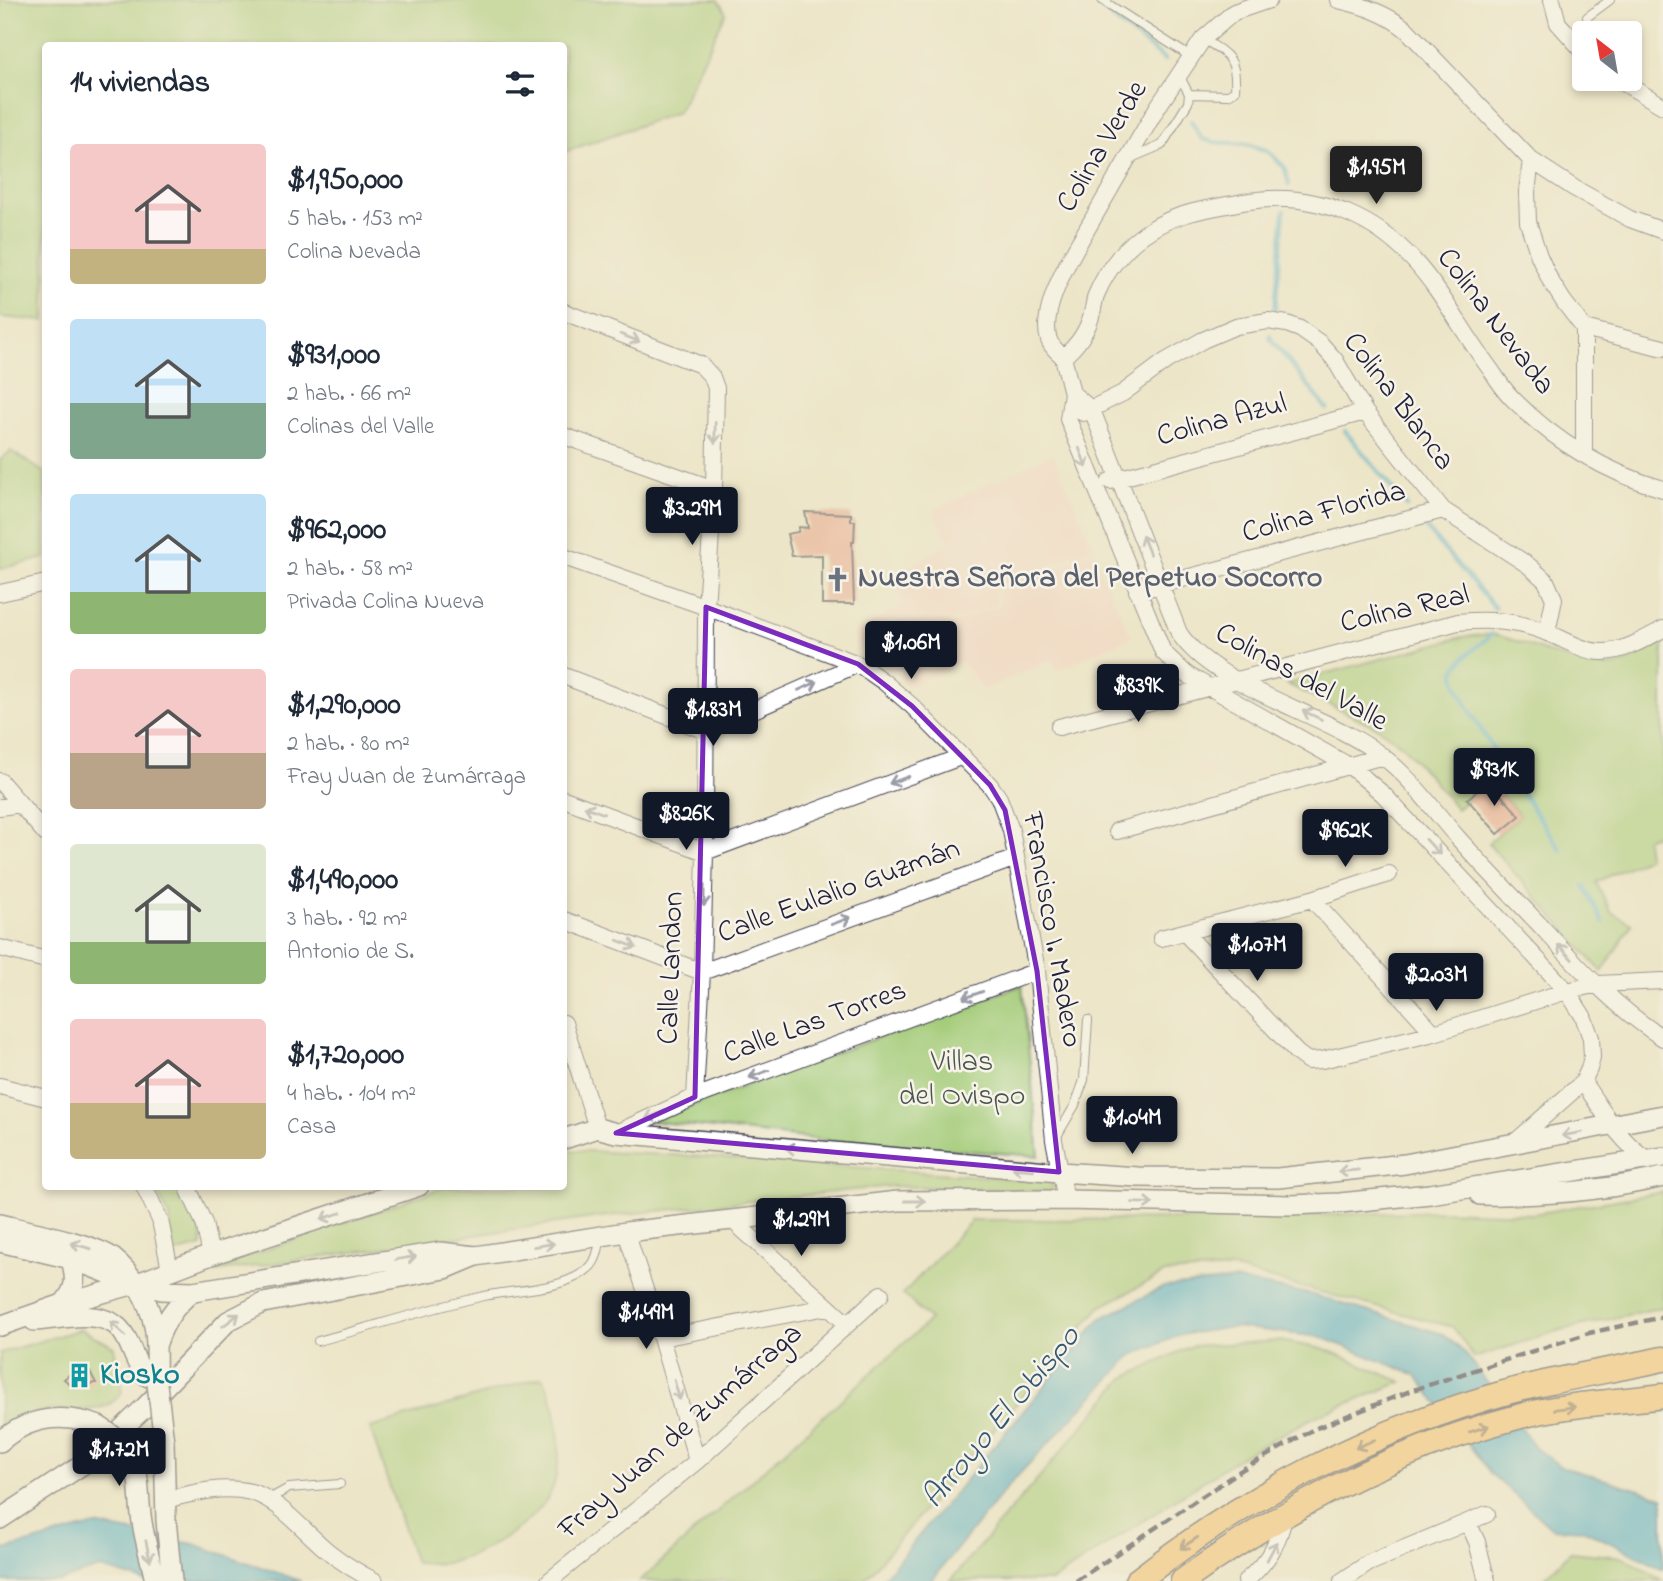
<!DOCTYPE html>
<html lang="es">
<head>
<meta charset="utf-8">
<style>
  :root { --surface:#fff; --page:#f6f6f7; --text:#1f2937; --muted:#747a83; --accent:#111827 }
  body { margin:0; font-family:"Indie Flower",sans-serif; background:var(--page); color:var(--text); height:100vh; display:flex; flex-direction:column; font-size:26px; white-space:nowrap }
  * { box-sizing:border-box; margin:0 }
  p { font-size:23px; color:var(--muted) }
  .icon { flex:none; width:38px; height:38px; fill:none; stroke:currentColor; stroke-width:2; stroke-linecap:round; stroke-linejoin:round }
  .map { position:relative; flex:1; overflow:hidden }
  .side { position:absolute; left:42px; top:42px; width:525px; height:1148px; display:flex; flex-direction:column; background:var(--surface); border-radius:7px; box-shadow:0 4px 10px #0003 }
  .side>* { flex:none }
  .needle { width:46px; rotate:329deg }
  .controls { position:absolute; left:1572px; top:21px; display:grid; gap:14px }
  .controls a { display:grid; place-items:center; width:70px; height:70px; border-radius:7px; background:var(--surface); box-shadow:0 4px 10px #0003; font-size:35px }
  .price { position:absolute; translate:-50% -60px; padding:0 16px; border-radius:7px; background:var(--accent); color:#fff; font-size:23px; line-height:46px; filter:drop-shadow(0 2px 4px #0008) }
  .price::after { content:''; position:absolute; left:50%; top:42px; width:21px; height:16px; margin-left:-10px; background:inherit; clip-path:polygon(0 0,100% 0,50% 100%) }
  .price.on { background:#222; color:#fff }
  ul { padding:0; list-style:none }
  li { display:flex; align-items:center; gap:21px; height:175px; padding:0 28px }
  li span { display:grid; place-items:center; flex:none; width:196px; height:140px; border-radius:7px; color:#555 }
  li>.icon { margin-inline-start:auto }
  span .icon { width:84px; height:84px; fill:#fffc; stroke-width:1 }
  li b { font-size:30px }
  h2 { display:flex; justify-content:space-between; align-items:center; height:84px; padding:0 28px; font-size:30px }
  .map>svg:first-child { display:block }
  .built { fill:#f6d2c4 }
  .green { fill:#a2cb77; stroke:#627659; stroke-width:2 }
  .water { fill:#4aaac9; stroke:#366682; stroke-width:2 }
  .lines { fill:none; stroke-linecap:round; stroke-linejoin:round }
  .stream { stroke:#4aaac9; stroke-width:4.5 }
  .building { fill:#e99e85 }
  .service-casing { stroke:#403f50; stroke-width:10 }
  .minor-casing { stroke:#403f50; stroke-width:18 }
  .tertiary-casing { stroke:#403f50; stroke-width:22 }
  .primary-casing { stroke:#403f50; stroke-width:27 }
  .service { stroke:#fff; stroke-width:8 }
  .minor { stroke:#fff; stroke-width:16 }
  .tertiary { stroke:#fff; stroke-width:19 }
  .primary { stroke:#f7bf6c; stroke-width:24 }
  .rail { stroke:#22223b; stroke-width:4.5; stroke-dasharray:10 5; stroke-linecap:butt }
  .tertiary-bridge-casing { stroke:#403f50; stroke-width:22; stroke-linecap:butt }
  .tertiary-bridge { stroke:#fff; stroke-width:19 }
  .oneway { stroke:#9c9ca7 }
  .oneway2 { stroke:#8c7054 }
  .marked { fill:none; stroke:#7b2cbf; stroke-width:5; stroke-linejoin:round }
  .labels { text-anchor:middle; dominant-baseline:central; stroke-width:5; stroke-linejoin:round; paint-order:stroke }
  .street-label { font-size:30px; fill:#22223b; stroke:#f7f3e8 }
  .worship-label { font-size:30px; font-weight:bold; fill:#5b616d; stroke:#f7f3e8; text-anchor:start }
  .park-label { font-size:30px; fill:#48554d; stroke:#f7f3e8 }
  .culture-label { font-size:30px; font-weight:bold; fill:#0d838f; stroke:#f7f3e8; text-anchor:start }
  .water-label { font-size:32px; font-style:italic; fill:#325874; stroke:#f7f3e8 }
</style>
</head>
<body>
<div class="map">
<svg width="1663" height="1581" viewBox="0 0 1663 1581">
  <rect width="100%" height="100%" fill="#f7f3e8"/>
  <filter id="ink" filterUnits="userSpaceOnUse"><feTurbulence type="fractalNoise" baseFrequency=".0143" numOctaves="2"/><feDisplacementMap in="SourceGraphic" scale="14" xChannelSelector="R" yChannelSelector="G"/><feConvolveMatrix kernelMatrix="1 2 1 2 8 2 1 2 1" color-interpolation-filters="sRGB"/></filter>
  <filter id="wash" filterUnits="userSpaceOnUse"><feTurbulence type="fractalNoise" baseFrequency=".00686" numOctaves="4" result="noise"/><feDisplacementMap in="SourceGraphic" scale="28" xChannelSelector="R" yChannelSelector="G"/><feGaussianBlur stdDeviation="1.57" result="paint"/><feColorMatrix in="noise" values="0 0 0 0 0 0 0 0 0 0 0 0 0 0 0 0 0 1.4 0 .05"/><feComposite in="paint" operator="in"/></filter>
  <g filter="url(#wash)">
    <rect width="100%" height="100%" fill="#ece5c8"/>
    <path class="built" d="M1053,454L1093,547L995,589L996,604L927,630L895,635L873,653L855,646L856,631L904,605L892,576L949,544L934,510Z
      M1090,552L1132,637L1057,670L1051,660L983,690L961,662L908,687L875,653L896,636L930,631L1000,606L999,592Z"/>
    <path class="green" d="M0,0H718L726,13L678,112L564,152V46H46L45,321L0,317Z
      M11,451L45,473V558L0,569V460Z
      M1492,634C1524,640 1591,675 1619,665C1634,659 1649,649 1663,642V832L1646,839L1648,858L1596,882L1611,912L1632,924L1602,972L1488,843L1520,816L1490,782L1457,809L1403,746L1378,728L1287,684L1462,637Z
      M1022,985L1039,1156L833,1141L649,1121Z
      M564,1150L691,1156L1053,1181L1052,1192L891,1186L600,1217L193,1275L445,1187L564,1186Z
      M154,1187H181L199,1223L202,1246L172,1254L170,1217Z
      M1663,1192V1307L1557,1331L1474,1358L1453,1327L1234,1269L1165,1273L1100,1307L863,1581H640L930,1320L903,1294L972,1220L1206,1219L1443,1211L1533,1214Z
      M81,1329L114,1347L122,1392C105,1421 61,1404 33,1413C21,1416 10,1425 0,1433V1353Z
      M1279,1341L1325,1349L1402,1382L1316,1416L1243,1455L1052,1581H950L1124,1378L1191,1346Z
      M542,1377C559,1405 564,1455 553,1487C541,1520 486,1553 452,1562C441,1565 426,1563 415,1563L370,1428Z
      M1570,1552L1623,1557L1663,1581H1541Z"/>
    <path class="water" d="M1234,1280L1310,1294L1443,1334L1464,1352L1536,1448L1560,1466L1663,1497V1569L1585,1530L1552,1528L1491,1474L1416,1375L1321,1337L1233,1327L1180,1335L1132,1355L1008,1486L931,1581H881L1101,1318L1164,1287Z
      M95,1525L194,1544L301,1581H145L100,1568L59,1581H0V1551Z"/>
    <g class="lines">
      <path class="stream" d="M1093,0C1114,23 1142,39 1165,60
        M1191,121L1202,139L1213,142L1247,144L1268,151L1285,168L1289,185
        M1275,309L1284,211
        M1270,335V338L1327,409
        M1345,431L1407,506
        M1425,527L1495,608
        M1492,634C1481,645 1458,658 1455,673C1451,695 1544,824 1561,850
        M1584,886L1603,922"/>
    </g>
    <g id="blocks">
      <path class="building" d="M805,512L851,514V521H855L854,542H852L854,604H822V555L792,556L787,534L798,532L799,527L808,528Z
        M1489,782L1520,816L1498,834L1467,799Z
        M74,1371L90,1372L96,1383L73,1387L64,1379Z"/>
    </g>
  </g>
  <g filter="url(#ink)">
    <use href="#blocks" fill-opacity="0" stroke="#403f50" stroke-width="2"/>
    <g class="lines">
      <defs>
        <path id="service" d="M1102,0L1191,57
          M1587,17L1610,0
          M1189,94L1228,95L1235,91C1237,58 1229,55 1203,39
          M1129,159L1162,145L1188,103L1189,94L1179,75
          M1057,1136L1075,1105L1084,1080L1088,1020
          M318,1341C374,1326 428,1309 484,1296C515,1289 567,1291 591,1266C598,1258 599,1246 601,1236
          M269,1499L289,1488L340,1484"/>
        <path id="minor" d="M1338,0C1364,6 1386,13 1407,30L1531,160L1574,188L1630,219L1663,231
          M1552,0L1558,23L1584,52
          M1617,79L1663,106
          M1531,160L1527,192L1528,222L1539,256L1550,280L1564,302L1584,328L1663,348
          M564,312L701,365L712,377L716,388L714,489L706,607L705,852L702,972L695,1097
          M1584,328V455
          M1063,357L1072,393L1068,419L1163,652L1186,674L1351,767L1383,794L1567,991L1583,1016L1591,1038L1592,1057L1589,1069L1583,1082L1513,1144
          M1063,357C1077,346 1088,330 1092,313C1094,306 1094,299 1097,293C1108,267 1128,243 1152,229C1178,212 1213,208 1243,202C1280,195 1312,199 1347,213C1421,244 1444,306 1488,366C1497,378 1504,391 1514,400C1555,442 1607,473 1663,489
          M1063,357C1058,352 1051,347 1049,340C1040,315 1064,269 1076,248L1157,108L1203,39L1234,12L1269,0
          M1072,393L1092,410L1179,633C1215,688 1327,713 1382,756C1412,778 1433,810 1458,838C1484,867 1511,895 1538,923C1576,964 1615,1008 1663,1038
          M1083,413L1123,393L1166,361L1203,340L1236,326L1268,321L1287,324L1300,329L1320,343L1335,360L1365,412L1443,510L1528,565L1546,581L1554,599L1547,633
          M564,436L714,489
          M1110,481L1365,412
          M564,557L706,607L858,664L884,682L912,706L990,785L999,798L1011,830L1037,971L1054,1140L1066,1200
          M1137,591L1443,510
          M0,593L46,583
          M564,676L706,731L858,664
          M1059,727L1458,622C1491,619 1520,621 1550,634C1566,640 1584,652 1602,652C1623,652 1645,639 1663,629
          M0,781L46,834
          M564,799L705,852L963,756
          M0,807L19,804
          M1117,831L1383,756
          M1312,899L1434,1033
          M564,920L702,972L1016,858
          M1185,933L1297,1053L1308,1061L1322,1060L1434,1033L1567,991L1598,984L1663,981
          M1161,938L1312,899L1389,874
          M0,948L46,960
          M564,1023L597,1128
          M1583,1082C1603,1111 1618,1140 1648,1160
          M0,1086L46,1098
          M616,1133L695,1097L1037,971
          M144,1186L160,1220L170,1270
          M187,1186L204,1223L211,1255
          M731,1219L847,1324
          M626,1232L661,1338L697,1461
          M661,1338L827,1307
          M165,1500C193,1493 222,1485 251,1492C279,1499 306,1534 329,1552C343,1563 359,1573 375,1581
          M1468,1522L1477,1542L1487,1581
          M549,1581L697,1461L881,1294
          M1246,1581C1269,1560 1278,1545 1285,1514
          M1342,1581L1369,1563L1487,1514"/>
        <path id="tertiary" d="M564,1139L597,1128L616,1133L1059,1172L1138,1177L1278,1178L1405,1164L1663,1115
          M1480,1195C1541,1196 1604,1191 1663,1177
          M0,1224C25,1230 95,1244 113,1258C133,1274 149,1301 154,1326C158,1345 155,1364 157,1384
          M0,1242L71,1259L135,1284L162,1290L193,1291L440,1252L476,1256L626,1232L898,1201L1066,1200L1290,1205L1340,1203L1430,1194L1663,1157
          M63,1304C77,1288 76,1278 71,1259
          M34,1321C57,1320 84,1312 106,1320C137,1330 129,1376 157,1380
          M0,1326L63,1304L135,1284L211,1255L419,1186
          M157,1343C164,1321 175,1305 193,1291
          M0,1442C29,1416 64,1413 99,1426
          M164,1442L166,1520L172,1581
          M124,1443C143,1467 137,1494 142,1522C145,1542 151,1561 155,1581
          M0,1519L88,1461L145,1407L228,1321L263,1303L445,1269L476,1256"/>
        <path id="primary" d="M1137,1581C1248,1494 1376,1428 1511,1391C1561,1378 1613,1370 1663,1359
          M1183,1581C1286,1507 1398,1448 1521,1416C1567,1404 1616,1402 1663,1396"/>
      </defs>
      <use href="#service" class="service-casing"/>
      <use href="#minor" class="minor-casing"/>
      <use href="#tertiary" class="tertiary-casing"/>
      <use href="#primary" class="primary-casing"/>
      <use href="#service" class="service"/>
      <use href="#minor" class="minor"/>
      <use href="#tertiary" class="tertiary"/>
      <use href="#primary" class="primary"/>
      <path class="rail" d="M1076,1581L1243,1469L1314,1429L1413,1390L1589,1333L1663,1317"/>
      <defs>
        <path id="tertiary-bridge" d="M157,1384L164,1442
          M99,1426L124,1443"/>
      </defs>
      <use href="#tertiary-bridge" class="tertiary-bridge-casing"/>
      <use href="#tertiary-bridge" class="tertiary-bridge"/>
    </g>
    <defs><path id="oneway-shaft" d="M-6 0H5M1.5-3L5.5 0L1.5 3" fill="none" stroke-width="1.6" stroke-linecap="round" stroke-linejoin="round" transform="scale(1.75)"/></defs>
    <g class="oneway">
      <use href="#oneway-shaft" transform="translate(630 338) rotate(21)"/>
      <use href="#oneway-shaft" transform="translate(715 433) rotate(91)"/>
      <use href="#oneway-shaft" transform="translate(1083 458) rotate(69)"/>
      <use href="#oneway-shaft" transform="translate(1146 545) rotate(-112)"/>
      <use href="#oneway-shaft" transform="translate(808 686) rotate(-24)"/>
      <use href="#oneway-shaft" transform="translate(1312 715) rotate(-155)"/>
      <use href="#oneway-shaft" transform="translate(899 780) rotate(160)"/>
      <use href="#oneway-shaft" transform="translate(594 810) rotate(-159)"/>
      <use href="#oneway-shaft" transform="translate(1433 847) rotate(47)"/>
      <use href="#oneway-shaft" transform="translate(704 896) rotate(91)"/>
      <use href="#oneway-shaft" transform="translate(841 921) rotate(-20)"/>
      <use href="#oneway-shaft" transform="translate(627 944) rotate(21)"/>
      <use href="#oneway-shaft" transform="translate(1565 952) rotate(-134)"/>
      <use href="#oneway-shaft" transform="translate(973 995) rotate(160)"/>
      <use href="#oneway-shaft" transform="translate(759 1074) rotate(160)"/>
      <use href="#oneway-shaft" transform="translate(655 1115) rotate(156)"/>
      <use href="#oneway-shaft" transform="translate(1572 1134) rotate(170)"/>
      <use href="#oneway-shaft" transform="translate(796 1149) rotate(-174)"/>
      <use href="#oneway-shaft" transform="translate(1023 1169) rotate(-175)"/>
      <use href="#oneway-shaft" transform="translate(1348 1171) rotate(174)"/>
      <use href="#oneway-shaft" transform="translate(915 1201)"/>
      <use href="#oneway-shaft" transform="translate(1143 1203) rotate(2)"/>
      <use href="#oneway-shaft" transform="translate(331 1216) rotate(162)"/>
      <use href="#oneway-shaft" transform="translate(544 1245) rotate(-9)"/>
      <use href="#oneway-shaft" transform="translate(81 1246) rotate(-164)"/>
      <use href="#oneway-shaft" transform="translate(406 1258) rotate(-9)"/>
      <use href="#oneway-shaft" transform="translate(231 1320) rotate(-37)"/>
      <use href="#oneway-shaft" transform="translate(118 1329) rotate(-137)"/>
      <use href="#oneway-shaft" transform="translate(677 1390) rotate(74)"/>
      <use href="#oneway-shaft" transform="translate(148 1551) rotate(78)"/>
      <use href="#oneway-shaft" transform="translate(1272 1551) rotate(-62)"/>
    </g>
    <g class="oneway2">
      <use href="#oneway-shaft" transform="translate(1565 1408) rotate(-8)"/>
      <use href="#oneway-shaft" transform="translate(1479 1429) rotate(-17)"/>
      <use href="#oneway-shaft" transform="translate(1365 1444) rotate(156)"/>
      <use href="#oneway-shaft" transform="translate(1189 1543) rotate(147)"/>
    </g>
  </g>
  <path d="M0 0H1663V1581H0ZM706,607L858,664L912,706L990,785L1005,810L1037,971L1059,1172L616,1133L695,1097Z" fill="#ece5c8" fill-opacity=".55" fill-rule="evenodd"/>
  <path class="marked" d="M706,607L858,664L912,706L990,785L1005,810L1037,971L1059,1172L616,1133L695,1097Z"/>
  <defs>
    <symbol id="church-bare" viewBox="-9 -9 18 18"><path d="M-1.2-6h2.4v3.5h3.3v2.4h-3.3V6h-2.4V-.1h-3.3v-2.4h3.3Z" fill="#6b7280" stroke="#f7f3e8" stroke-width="2.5" paint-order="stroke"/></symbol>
    <symbol id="building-bare" viewBox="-9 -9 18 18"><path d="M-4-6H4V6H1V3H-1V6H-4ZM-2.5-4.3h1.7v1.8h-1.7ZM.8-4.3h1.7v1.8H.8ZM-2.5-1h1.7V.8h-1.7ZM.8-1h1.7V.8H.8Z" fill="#0f9aa8" stroke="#f7f3e8" stroke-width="2.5" paint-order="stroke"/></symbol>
  </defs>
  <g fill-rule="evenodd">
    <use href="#church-bare" x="820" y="562" width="35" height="35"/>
    <use href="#building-bare" x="62" y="1358" width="35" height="35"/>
  </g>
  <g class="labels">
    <g class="street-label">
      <text transform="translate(1103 147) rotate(-59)">Colina Verde</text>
      <text transform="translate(1495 322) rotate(53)">Colina Nevada</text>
      <text transform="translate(1398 402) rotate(53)">Colina Blanca</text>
      <text transform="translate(1222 421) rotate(-15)">Colina Azul</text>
      <text transform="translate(1324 513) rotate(-15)">Colina Florida</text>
      <text transform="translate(1405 610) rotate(-13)">Colina Real</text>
      <text transform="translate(1301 678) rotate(29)">Colinas del Valle</text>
      <text transform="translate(839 892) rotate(-20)">Calle Eulalio Guzmán</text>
      <text transform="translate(1051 930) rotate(80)">Francisco I. Madero</text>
      <text transform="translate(672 968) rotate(-88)">Calle Landon</text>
      <text transform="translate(815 1023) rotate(-20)">Calle Las Torres</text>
      <text transform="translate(681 1432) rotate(-41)">Fray Juan de Zumárraga</text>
    </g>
    <g class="worship-label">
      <text x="858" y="579">Nuestra Señora del Perpetuo Socorro</text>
    </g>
    <g class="park-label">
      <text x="962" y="1063">Villas<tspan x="962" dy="34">del Ovispo</tspan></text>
    </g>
    <g class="culture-label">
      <text x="100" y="1376">Kiosko</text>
    </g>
    <g class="water-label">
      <text transform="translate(1002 1418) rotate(-50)">Arroyo El Obispo</text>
    </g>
  </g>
</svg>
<div class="controls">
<a><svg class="needle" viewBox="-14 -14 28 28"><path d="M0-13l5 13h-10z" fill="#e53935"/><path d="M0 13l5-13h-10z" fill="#747a83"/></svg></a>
</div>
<b class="price on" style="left:1376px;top:206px">$1.95M</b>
<b class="price" style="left:692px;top:547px">$3.29M</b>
<b class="price" style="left:911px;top:681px">$1.06M</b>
<b class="price" style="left:1138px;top:724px">$839K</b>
<b class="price" style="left:713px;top:748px">$1.83M</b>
<b class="price" style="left:1494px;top:808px">$931K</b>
<b class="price" style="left:686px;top:852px">$826K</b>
<b class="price" style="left:1345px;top:869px">$962K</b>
<b class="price" style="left:1257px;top:983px">$1.07M</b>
<b class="price" style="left:1436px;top:1013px">$2.03M</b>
<b class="price" style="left:1132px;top:1156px">$1.04M</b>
<b class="price" style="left:801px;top:1258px">$1.29M</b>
<b class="price" style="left:646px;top:1351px">$1.49M</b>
<b class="price" style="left:119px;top:1488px">$1.72M</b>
<section class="side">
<h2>14 viviendas<svg class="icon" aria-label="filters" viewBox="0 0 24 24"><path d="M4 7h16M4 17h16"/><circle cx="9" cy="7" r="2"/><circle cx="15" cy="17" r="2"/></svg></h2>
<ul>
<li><span style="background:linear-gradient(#f6c9c9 75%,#c2b280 0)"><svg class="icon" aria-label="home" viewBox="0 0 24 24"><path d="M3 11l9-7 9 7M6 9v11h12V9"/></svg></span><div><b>$1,950,000</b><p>5 hab. · 153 m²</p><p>Colina Nevada</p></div></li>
<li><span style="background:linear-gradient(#bfe0f5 60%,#7fa58c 0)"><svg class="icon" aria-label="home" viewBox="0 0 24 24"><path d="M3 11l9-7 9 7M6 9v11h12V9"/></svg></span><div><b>$931,000</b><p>2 hab. · 66 m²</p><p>Colinas del Valle</p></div></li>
<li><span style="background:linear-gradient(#bfe0f5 70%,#8fb573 0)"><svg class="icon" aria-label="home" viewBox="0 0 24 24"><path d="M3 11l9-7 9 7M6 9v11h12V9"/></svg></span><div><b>$962,000</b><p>2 hab. · 58 m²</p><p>Privada Colina Nueva</p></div></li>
<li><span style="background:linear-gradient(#f6c9c9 60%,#b9a48a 0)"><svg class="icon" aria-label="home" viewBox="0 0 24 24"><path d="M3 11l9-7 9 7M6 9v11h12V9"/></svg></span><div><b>$1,290,000</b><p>2 hab. · 80 m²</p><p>Fray Juan de Zumárraga</p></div></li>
<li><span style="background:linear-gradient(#dfe7d0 70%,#8fb573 0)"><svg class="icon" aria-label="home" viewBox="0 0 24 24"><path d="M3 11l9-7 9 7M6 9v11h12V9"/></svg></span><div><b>$1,490,000</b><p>3 hab. · 92 m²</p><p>Antonio de S.</p></div></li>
<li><span style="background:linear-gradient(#f6c9c9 60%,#c2b280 0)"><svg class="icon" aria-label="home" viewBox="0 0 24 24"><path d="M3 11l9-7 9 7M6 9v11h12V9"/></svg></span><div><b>$1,720,000</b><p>4 hab. · 104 m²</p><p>Casa</p></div></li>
</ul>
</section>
</div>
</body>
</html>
